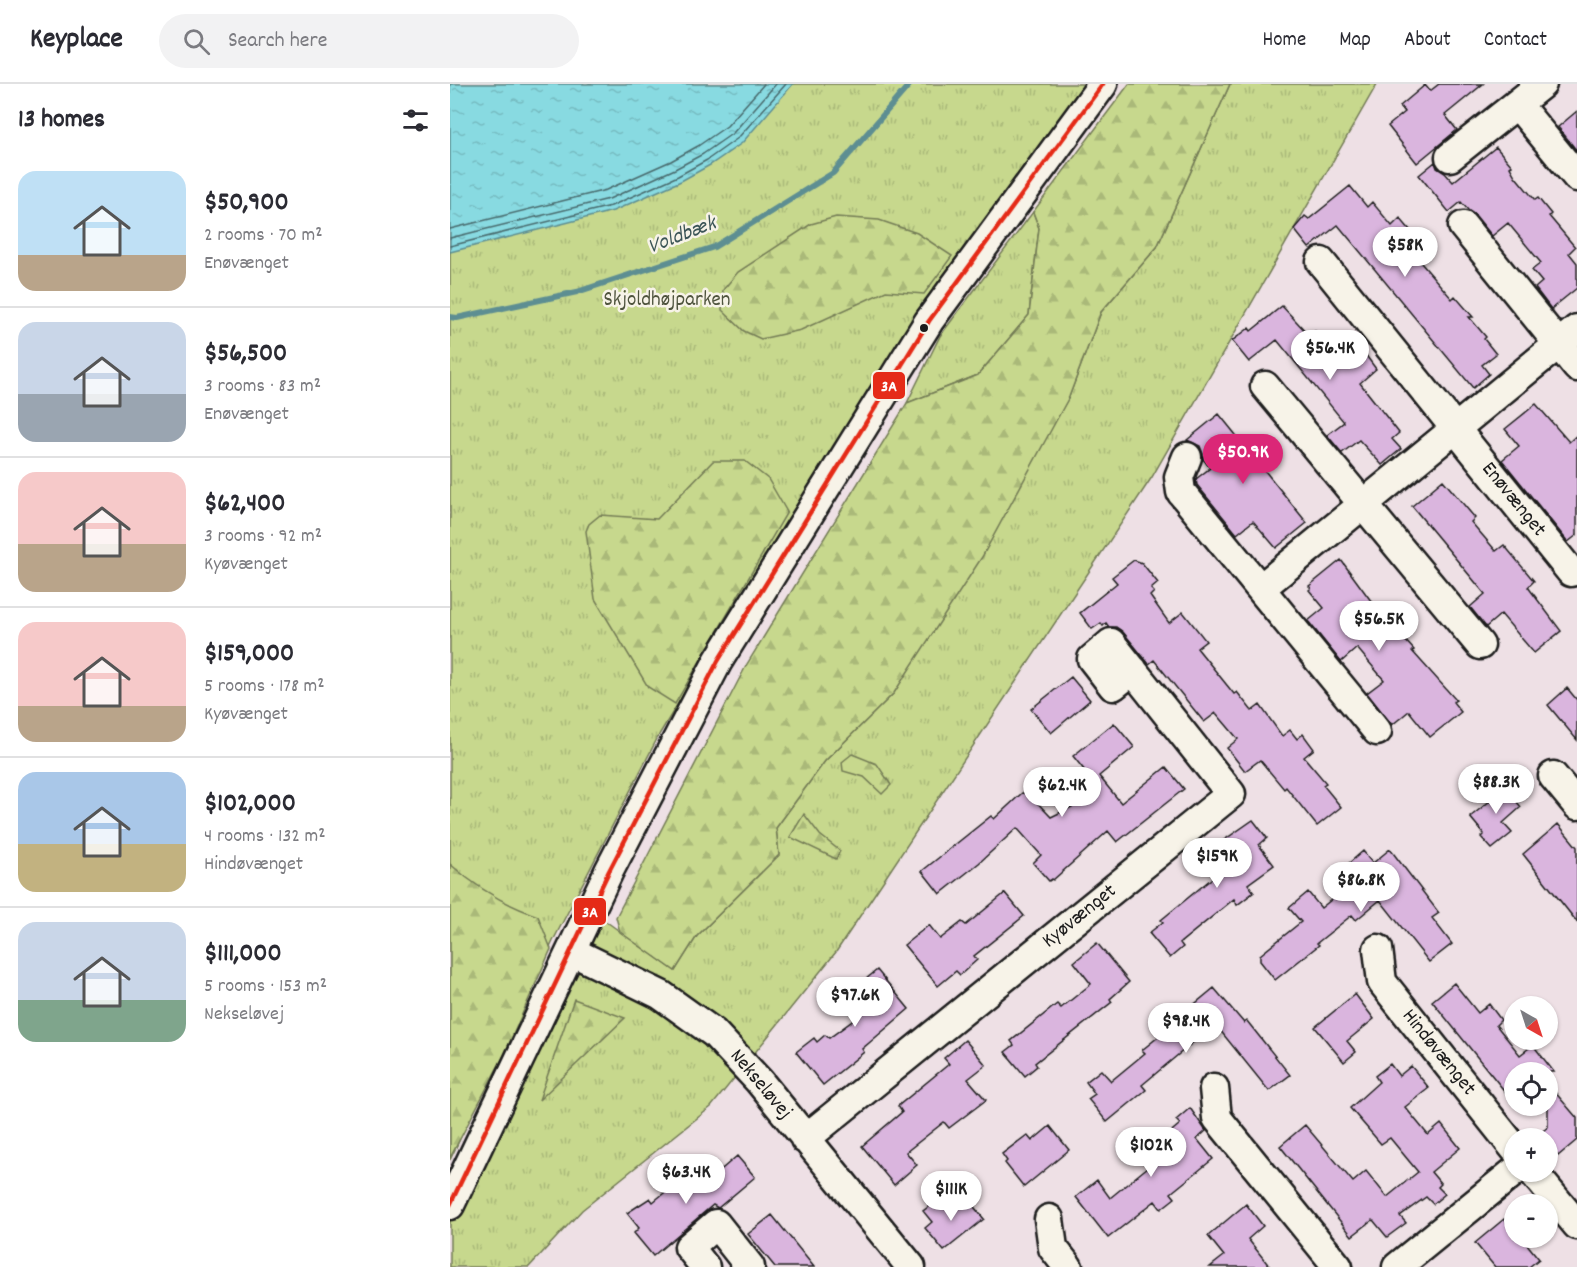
<!DOCTYPE html>
<html lang="en">
<head>
<meta charset="utf-8">
<style>
  :root { --surface:#fff; --page:#f2f2f3; --text:#2b2b33; --muted:#7c7c81; --line:#e1e1e2; --accent:#db2777 }
  body { margin:0; font-family:Dekko,sans-serif; background:var(--page); color:var(--text); height:100vh; display:flex; flex-direction:column; font-size:22px; white-space:nowrap }
  * { box-sizing:border-box; margin:0 }
  p { font-size:20px; color:var(--muted) }
  .icon { flex:none; width:33px; height:33px; fill:none; stroke:currentColor; stroke-width:2; stroke-linecap:round; stroke-linejoin:round }
  .map { position:relative; flex:1; overflow:hidden }
  .panel { display:flex; flex-direction:column; background:var(--surface); width:450px }
  .panel>* { flex:none }
  .needle { width:39px; rotate:141deg }
  .controls { position:absolute; left:1054px; top:912px; display:grid; gap:12px }
  .controls a { display:grid; place-items:center; width:54px; height:54px; border-radius:50%; background:var(--surface); box-shadow:0 2px 4px #0004; font-size:30px }
  .price { position:absolute; translate:-50% -51px; padding:0 14px; border-radius:21px; background:#fff; color:#222; font-size:20px; line-height:39px; filter:drop-shadow(0 2px 3px #0008) }
  .price::after { content:''; position:absolute; left:50%; top:36px; width:18px; height:14px; margin-left:-9px; background:inherit; clip-path:polygon(0 0,100% 0,50% 100%) }
  .price.current { background:var(--accent); color:#fff }
  ul { padding:0; list-style:none }
  li { display:flex; align-items:center; gap:18px; height:150px; padding:0 18px }
  li+li { border-top:2px solid var(--line) }
  li span { display:grid; place-items:center; flex:none; width:168px; height:120px; border-radius:18px; color:#555 }
  li>.icon { margin-inline-start:auto }
  span .icon { width:72px; height:72px; fill:#fffc; stroke-width:1 }
  li b { font-size:26px }
  h2 { display:flex; justify-content:space-between; align-items:center; height:72px; padding:0 18px; font-size:26px }
  header { display:flex; align-items:center; gap:36px; box-sizing:border-box; height:84px; padding:0 30px; background:var(--surface); border-bottom:2px solid var(--line) }
  header strong { font-size:28px }
  nav { display:flex; gap:33px; margin-inline-start:auto; font-size:21px }
  .search { width:420px; height:54px; background:var(--page); display:flex; align-items:center; gap:15px; box-sizing:border-box; padding:0 21px; border-radius:33px; color:var(--muted); font-size:22px }
  main { display:flex; flex:1; min-height:0 }
  .map>svg:first-child { display:block }
  .grass { fill:url(#grass-tufts); stroke:#727a54; stroke-width:1.5 }
  .forest { fill:url(#forest-firs); stroke:#727a54; stroke-width:1.5 }
  .water { fill:url(#water-ripples); stroke:#5d8e92; stroke-width:1.5 }
  .lines { fill:none; stroke-linecap:round; stroke-linejoin:round }
  .shore { stroke:#47686b; stroke-width:1.5 }
  .stream { stroke:#5d8e92; stroke-width:6 }
  .building { fill:#dab5de; stroke:#1c1c1c; stroke-width:1.5 }
  .minor-casing { stroke:#1c1c1c; stroke-width:33 }
  .minor { stroke:#f7f3e8; stroke-width:28 }
  .bus-1-casing { stroke:#f7f3e8; stroke-width:9 }
  .bus-1 { stroke:#e52b18; stroke-width:4.5 }
  .bus-dot { fill:#1c1c1c; stroke:#f7f3e8; stroke-width:2 }
  .labels { text-anchor:middle; dominant-baseline:central; stroke-width:5; stroke-linejoin:round; paint-order:stroke }
  .park-label { font-size:21px; fill:#4f543e; stroke:#f7f3e8 }
  .street-label { font-size:21px; fill:#1c1c1c; stroke:#f7f3e8 }
  .water-label { font-size:22px; font-style:italic; fill:#3c5557; stroke:#f7f3e8 }
  .line-badge { stroke:#f7f3e8; stroke-width:2 }
  .badge-label { font-size:16px; text-anchor:middle; font-weight:bold; fill:#fff }
</style>
</head>
<body>
<header>
<strong>Keyplace</strong>
<div class="search"><svg class="icon" aria-label="search" viewBox="0 0 24 24"><circle cx="10" cy="10" r="6"/><path d="M15 15l6 6"/></svg>Search here</div>
<nav><a>Home</a><a>Map</a><a>About</a><a>Contact</a></nav>
</header>
<main>
<section class="panel">
<h2>13 homes<svg class="icon" aria-label="filters" viewBox="0 0 24 24"><path d="M4 7h16M4 17h16"/><circle cx="9" cy="7" r="2"/><circle cx="15" cy="17" r="2"/></svg></h2>
<ul>
<li><span style="background:linear-gradient(#bfe0f5 70%,#b9a48a 0)"><svg class="icon" aria-label="home" viewBox="0 0 24 24"><path d="M3 11l9-7 9 7M6 9v11h12V9"/></svg></span><div><b>$50,900</b><p>2 rooms · 70 m²</p><p>Enøvænget</p></div></li>
<li><span style="background:linear-gradient(#c9d6e8 60%,#9aa5b1 0)"><svg class="icon" aria-label="home" viewBox="0 0 24 24"><path d="M3 11l9-7 9 7M6 9v11h12V9"/></svg></span><div><b>$56,500</b><p>3 rooms · 83 m²</p><p>Enøvænget</p></div></li>
<li><span style="background:linear-gradient(#f6c9c9 60%,#b9a48a 0)"><svg class="icon" aria-label="home" viewBox="0 0 24 24"><path d="M3 11l9-7 9 7M6 9v11h12V9"/></svg></span><div><b>$62,400</b><p>3 rooms · 92 m²</p><p>Kyøvænget</p></div></li>
<li><span style="background:linear-gradient(#f6c9c9 70%,#b9a48a 0)"><svg class="icon" aria-label="home" viewBox="0 0 24 24"><path d="M3 11l9-7 9 7M6 9v11h12V9"/></svg></span><div><b>$159,000</b><p>5 rooms · 178 m²</p><p>Kyøvænget</p></div></li>
<li><span style="background:linear-gradient(#a9c7e8 60%,#c2b280 0)"><svg class="icon" aria-label="home" viewBox="0 0 24 24"><path d="M3 11l9-7 9 7M6 9v11h12V9"/></svg></span><div><b>$102,000</b><p>4 rooms · 132 m²</p><p>Hindøvænget</p></div></li>
<li><span style="background:linear-gradient(#c9d6e8 65%,#7fa58c 0)"><svg class="icon" aria-label="home" viewBox="0 0 24 24"><path d="M3 11l9-7 9 7M6 9v11h12V9"/></svg></span><div><b>$111,000</b><p>5 rooms · 153 m²</p><p>Nekseløvej</p></div></li>
</ul>
</section>
<div class="map">
<svg width="1127" height="1183" viewBox="0 0 1127 1183">
  <defs>
    <pattern id="grass-tufts" width="24" height="20" patternUnits="userSpaceOnUse" patternTransform="scale(1.5)"><rect width="24" height="20" fill="#c7d88d"/><path d="M3 7l-1-3M5 7V3M7 7l1-3M15 17l-1-3M17 17v-4M19 17l1-3" fill="none" stroke="#aab979"/></pattern>
    <pattern id="forest-firs" width="22" height="20" patternUnits="userSpaceOnUse" patternTransform="scale(1.5)"><rect width="22" height="20" fill="#c7d88d"/><path d="M5 1l3.5 6h-7zM16 11l3.5 6h-7z" fill="#aab979"/></pattern>
    <pattern id="water-ripples" width="26" height="14" patternUnits="userSpaceOnUse" patternTransform="scale(1.5)"><rect width="26" height="14" fill="#88dae1"/><path d="M2 4q2-2 4 0t4 0M15 11q2-2 4 0t4 0" fill="none" stroke="#75bac0"/></pattern>
  </defs>
  <rect width="100%" height="100%" fill="#eee0e5"/>
  <filter id="ink" filterUnits="userSpaceOnUse"><feTurbulence type="fractalNoise" baseFrequency=".0167" numOctaves="2"/><feDisplacementMap in="SourceGraphic" scale="12" xChannelSelector="R" yChannelSelector="G"/><feConvolveMatrix kernelMatrix="1 2 1 2 8 2 1 2 1" color-interpolation-filters="sRGB"/></filter>
  <g filter="url(#ink)">
    <path class="grass" d="M0,0H634L487,206L367,389L210,649L104,855L0,1076Z
      M780,0H927L702,393L386,868L261,1023L132,1126L79,1183H0V1094L154,836L225,887L247,852L329,771L326,744L375,677L444,609L619,313L651,228L707,163Z
      M583,128L589,144L579,231L528,291L457,319L490,252Z"/>
    <path class="forest" d="M679,0H780L707,163L651,228L619,313L532,473L444,609L375,677L326,744L329,771L247,852L225,887L170,848L166,833L297,580L457,319L528,291L579,231L589,144L583,128Z
      M386,133L429,136L467,149L502,172L474,210L436,207L351,246L311,255L294,247L272,226L273,206L288,188L361,140Z
      M263,377H295L318,395L337,428L225,620L198,603L145,515L136,447L139,440L150,431L207,435Z
      M402,670L427,680L441,701L432,710L414,693L393,687L392,678Z
      M354,730L370,751L390,767L386,775L340,753Z
      M0,780C26,803 55,821 88,832L101,865L54,971L0,1074Z
      M124,915L175,934L89,1016Z"/>
    <path class="water" d="M0,0H343L292,59L260,81L231,97L163,127L0,168Z"/>
    <g class="lines">
      <path class="shore" d="M0,145L156,106L221,77L248,62L277,42L314,0
        M0,154L159,115L225,85L253,70L283,49L326,0
        M0,162L161,122L228,92L257,76L288,54L336,0"/>
      <path class="stream" d="M0,233L7,234L127,208L264,163L383,89L460,0"/>
    </g>
    <path class="building" d="M989,0H1033L995,31L1007,46L967,79L938,42L955,28L950,22L975,1L980,7Z
      M1127,27V67L1108,43Z
      M1046,63L1062,82L1060,83L1065,92L1085,116L1088,114L1101,130L1099,132L1125,163L1119,169L1127,179V204L1101,225L1085,204L1092,198L1082,186L1091,179L1058,139L1042,152L1026,132L1018,126L1011,118L999,128L969,91L985,78L987,84L995,89L1003,98Z
      M900,102L917,123L922,118L942,142L950,134L975,164L965,172L1002,215L1005,212L1023,233H1019L1036,253L1034,255L1046,270L1032,281L1039,290L1023,304L888,141L859,164L844,145L855,132L859,135Z
      M832,222L859,251L865,247L884,270L903,254L926,285L910,299L949,349L942,355L951,365L932,381L909,356L892,369L877,351L894,338L827,256L799,278L782,257L799,244L801,247Z
      M1086,320L1119,358L1127,351V451L1118,458L1052,376L1069,362L1055,345Z
      M769,330L857,439L826,464L803,437L787,450L747,401L746,395L760,384L753,375V370L750,362L737,356Z
      M993,396L1025,434L1021,438L1046,467L1054,461L1084,497L1078,503L1111,547L1084,569L1051,530L1036,543L1020,523L1035,510L962,422Z
      M684,476L692,479L708,499L701,505L704,508L700,512L719,539L733,528L756,557L747,564L784,610L787,608L802,627L810,621L832,652L840,646L847,655L853,650L864,665L854,673L876,699L873,701L891,723L867,742L836,703L834,705L810,676L795,687L777,664L788,655L766,629L754,638L704,576L699,580L673,548L666,543H659L656,539L653,542L651,539L642,545L630,529L667,499L662,493Z
      M891,476L927,525L964,566L962,567L1006,616L1003,618L1011,628L980,653L959,627L942,641L917,609L934,596L907,564L891,578L858,537L874,524L859,506L861,504L859,502Z
      M621,593L640,616L601,649L581,625Z
      M1117,604L1127,616V656L1098,621Z
      M664,639L684,663L649,692L671,719L716,683L734,705L667,758L658,747L603,796L602,795L599,797L583,779L591,771L567,744L529,779L490,810L472,787L541,732L544,735L572,709L579,710L601,733L630,719L625,712L643,697L623,672Z
      M1049,696L1071,723L1053,739L1062,749L1042,765L1031,753L1034,750L1020,733L1041,716L1035,708Z
      M803,736L817,754L809,761L824,781L798,800L804,808L787,821L784,815L730,859L733,863L720,874L699,849L713,838L711,836L783,777L770,759Z
      M1108,740L1127,763V838L1073,770Z
      M940,765L989,829L982,834L1002,860L979,878L930,816L906,836L902,831L867,859L869,861L825,896L810,877V871L851,838L839,824L858,808L871,824L902,799L901,797L908,791L898,780L913,767L923,779Z
      M555,809L574,832L524,872L527,876L510,891L506,887L488,902L454,861L479,841L490,855L512,838L516,841Z
      M647,859L679,898L660,915L662,918L585,979L587,982L575,992L555,968L564,961L561,957L607,920L611,924L641,900L624,878Z
      M427,886L459,925L419,959L412,965L414,968L373,1001L346,968L364,954L367,958L375,951L379,954L409,932L394,913Z
      M1004,899L1028,929L1039,920L1051,936L1046,941L1070,971L1083,961L1104,988H1065V1020L982,917Z
      M764,904L794,939L797,937L840,991L819,1007L765,940L692,1001L696,1006L657,1038L638,1015L645,1010L636,998L651,986L661,997L695,969L692,966L713,949L712,947Z
      M905,910L924,935L897,957L906,968L894,978L865,943Z
      M515,956L536,981L518,995L536,1016L499,1044L494,1038L456,1068L467,1081L444,1101L412,1062L452,1028L448,1022L499,980L494,974Z
      M940,980L949,992L961,982L979,1004L955,1023L978,1051L991,1040L1010,1064L981,1088L991,1100L988,1103L995,1110L983,1120L976,1113L950,1132L956,1139L937,1153L923,1136L902,1152L830,1062L855,1041L903,1098L916,1087L937,1113L968,1088L940,1054L931,1060L900,1024L929,998L925,992Z
      M1098,1000L1127,1034V1056L1108,1072L1098,1060V1054H1094L1089,1050L1098,1043Z
      M740,1024L756,1047L747,1055L763,1075L721,1109L725,1114L711,1125L705,1117L658,1154L626,1113L647,1096L660,1114L704,1078L696,1069L730,1040L726,1036Z
      M600,1042L619,1066L574,1103L555,1079L557,1077L552,1070L577,1051L582,1057Z
      M287,1072L305,1093L268,1124L263,1121L203,1172L184,1149L189,1144L177,1129L200,1114L203,1118L240,1088L252,1102Z
      M515,1112L534,1135L494,1167L475,1144L482,1138L473,1127L489,1115L498,1126Z
      M796,1120L813,1142L798,1155L820,1183H760L774,1172L758,1152Z
      M322,1131L364,1183H325L298,1150Z
      M1054,1135L1065,1148V1154H1072L1089,1175L1079,1183H1045L1025,1159Z"/>
    <g class="lines">
      <defs>
        <path id="minor" d="M1067,20L1127,93
          M1000,73L1092,0
          M1013,142L1127,283
          M871,178L1121,488
          M815,302L1030,561
          M737,373L729,393L731,408L927,647
          M811,504L1127,245
          M1103,692L1127,721
          M928,865L932,898L1065,1065
          M121,867L211,911L264,949L309,997L461,1183
          M764,1004L767,1034L888,1183
          M355,1055L781,710L661,559L642,575L663,602L683,586
          M1083,1088L1127,1141
          M0,1121L159,787L268,577L479,237L653,0
          M599,1135L603,1164L618,1183
          M255,1183L239,1163L266,1140L300,1183
          M947,1183L1065,1087"/>
      </defs>
      <use href="#minor" class="minor-casing"/>
      <use href="#minor" class="minor"/>
      <defs>
        <path id="bus-1" d="M0,1121L159,787L268,577L479,237L653,0"/>
      </defs>
      <use href="#bus-1" class="bus-1-casing"/>
      <use href="#bus-1" class="bus-1"/>
    </g>
  </g>
  <circle class="bus-dot" cx="474" cy="244" r="5"/>
  <g class="labels">
    <g class="park-label">
      <text x="217" y="217">Skjoldhøjparken</text>
    </g>
    <g class="street-label">
      <text transform="translate(1063 416) rotate(51)">Enøvænget</text>
      <text transform="translate(630 833) rotate(-39)">Kyøvænget</text>
      <text transform="translate(988 969) rotate(51)">Hindøvænget</text>
      <text transform="translate(310 1001) rotate(50)">Nekseløvej</text>
    </g>
    <g class="water-label">
      <text transform="translate(232 152) rotate(-21)">Voldbæk</text>
    </g>
  </g>
  <g class="line-badge">
    <rect x="422" y="287" width="34" height="29" rx="6" fill="#e52b18"/>
    <rect x="123" y="813" width="34" height="29" rx="6" fill="#e52b18"/>
  </g>
  <g class="badge-label">
    <text x="439" y="307">3A</text>
    <text x="140" y="833">3A</text>
  </g>
</svg>
<div class="controls">
<a><svg class="needle" viewBox="-14 -14 28 28"><path d="M0-13l5 13h-10z" fill="#e53935"/><path d="M0 13l5-13h-10z" fill="#7c7c81"/></svg></a>
<a><svg class="icon" aria-label="locate" viewBox="0 0 24 24"><circle cx="12" cy="12" r="6"/><path d="M12 2v4M12 18v4M2 12h4M18 12h4"/></svg></a>
<a>+</a>
<a>−</a>
</div>
<b class="price" style="left:955px;top:194px">$58K</b>
<b class="price" style="left:880px;top:297px">$56.4K</b>
<b class="price current" style="left:793px;top:401px">$50.9K</b>
<b class="price" style="left:929px;top:568px">$56.5K</b>
<b class="price" style="left:1046px;top:731px">$88.3K</b>
<b class="price" style="left:612px;top:734px">$62.4K</b>
<b class="price" style="left:767px;top:805px">$159K</b>
<b class="price" style="left:911px;top:829px">$86.8K</b>
<b class="price" style="left:405px;top:944px">$97.6K</b>
<b class="price" style="left:736px;top:970px">$98.4K</b>
<b class="price" style="left:701px;top:1094px">$102K</b>
<b class="price" style="left:236px;top:1121px">$63.4K</b>
<b class="price" style="left:501px;top:1138px">$111K</b>
</div>
</main>
</body>
</html>
